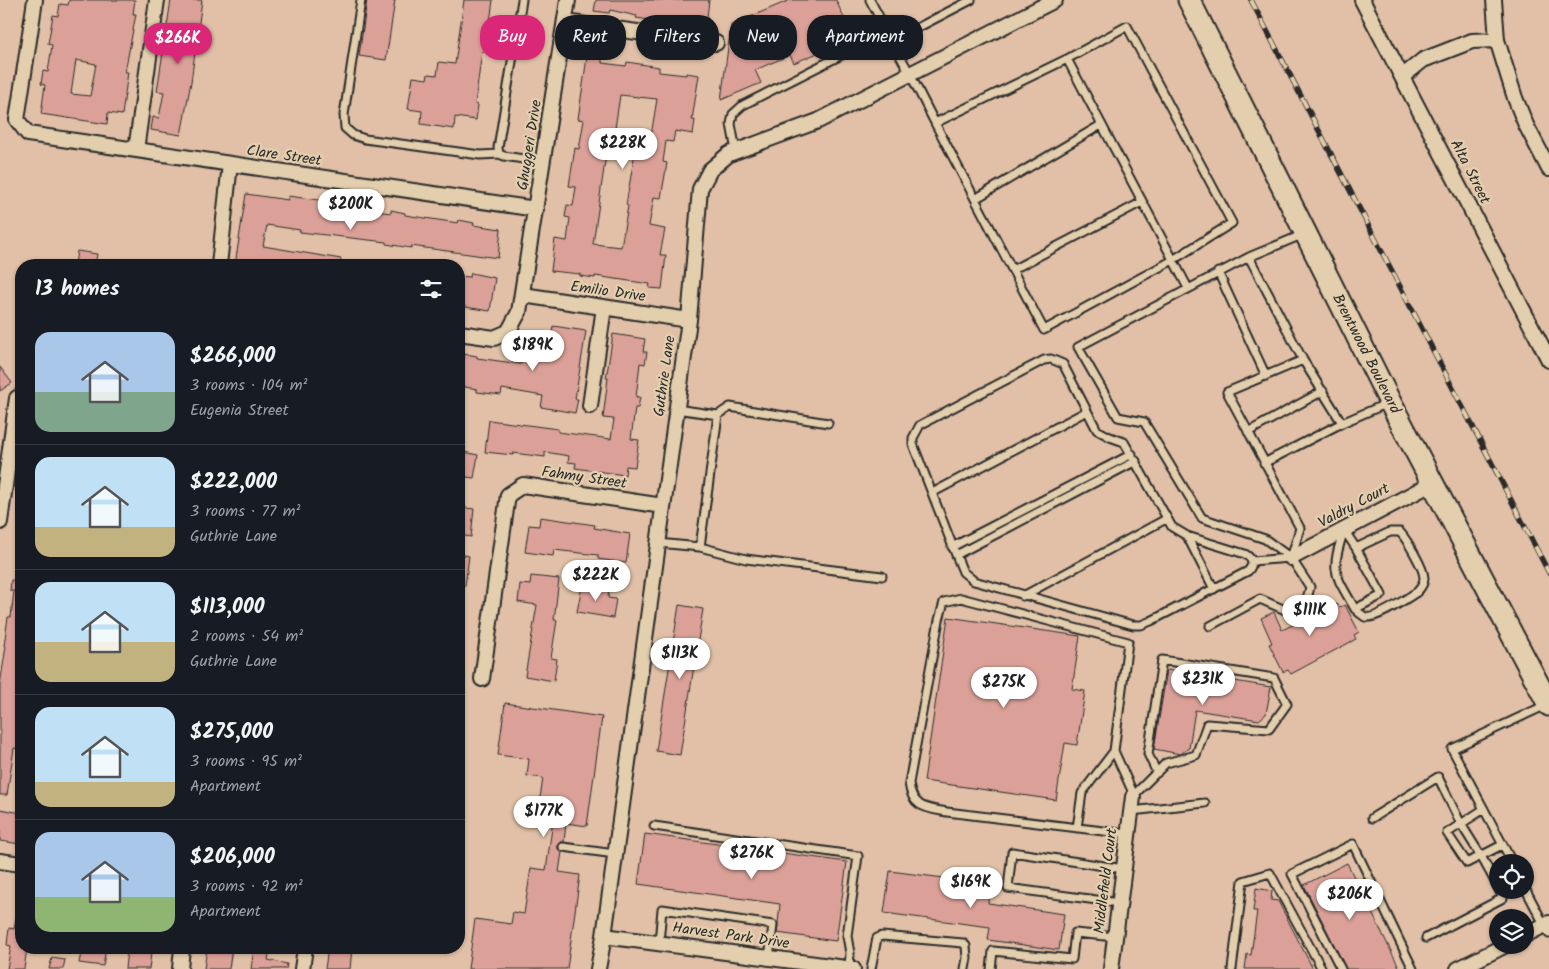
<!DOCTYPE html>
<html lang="en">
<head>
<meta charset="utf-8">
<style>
  :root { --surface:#171b24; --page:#20242c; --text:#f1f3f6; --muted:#9ea1a6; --line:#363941; --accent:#db2777 }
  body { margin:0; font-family:Kalam,sans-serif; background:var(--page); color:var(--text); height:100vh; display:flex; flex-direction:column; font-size:19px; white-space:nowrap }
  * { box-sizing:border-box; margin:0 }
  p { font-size:16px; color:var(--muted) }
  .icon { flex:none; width:28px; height:28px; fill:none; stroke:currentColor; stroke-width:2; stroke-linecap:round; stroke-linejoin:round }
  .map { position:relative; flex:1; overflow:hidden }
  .side { position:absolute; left:15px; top:259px; width:450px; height:695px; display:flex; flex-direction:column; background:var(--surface); border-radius:20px; box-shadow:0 1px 4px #0004 }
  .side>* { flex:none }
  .guide { position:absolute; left:480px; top:15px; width:475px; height:45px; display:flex; gap:10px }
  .controls { position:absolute; left:1489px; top:854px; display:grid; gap:10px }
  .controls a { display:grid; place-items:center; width:45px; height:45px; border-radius:50%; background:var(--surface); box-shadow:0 1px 4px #0004; font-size:25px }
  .price { position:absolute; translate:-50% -42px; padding:0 11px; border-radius:18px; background:#fff; color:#222; font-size:16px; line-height:32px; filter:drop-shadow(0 1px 2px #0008) }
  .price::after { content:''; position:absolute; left:50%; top:30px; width:15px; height:11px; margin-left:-8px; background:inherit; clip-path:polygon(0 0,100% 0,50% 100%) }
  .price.active { background:var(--accent); color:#fff }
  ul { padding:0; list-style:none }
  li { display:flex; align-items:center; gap:15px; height:125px; padding:0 20px }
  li+li { border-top:1px solid var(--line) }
  li span { display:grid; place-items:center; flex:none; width:140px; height:100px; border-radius:15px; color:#555 }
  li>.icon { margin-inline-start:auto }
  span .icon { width:60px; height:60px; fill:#fffc; stroke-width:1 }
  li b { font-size:21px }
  h2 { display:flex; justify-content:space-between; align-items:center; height:60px; padding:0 20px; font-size:21px }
  .chip { padding:0 18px; border-radius:20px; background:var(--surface); box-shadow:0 1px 4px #0004; font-size:18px; line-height:45px }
  .chip.active { background:var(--accent); color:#fff }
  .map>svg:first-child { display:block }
  .building { fill:#dba198; stroke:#2b2b2b; fill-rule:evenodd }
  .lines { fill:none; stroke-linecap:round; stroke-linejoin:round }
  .lane-casing { stroke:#2b2b2b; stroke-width:11 }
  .street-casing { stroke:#2b2b2b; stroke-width:18 }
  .primary-casing { stroke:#2b2b2b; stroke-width:25 }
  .lane { stroke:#e3cead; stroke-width:7 }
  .street { stroke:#e3cead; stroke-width:14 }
  .primary { stroke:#e3cead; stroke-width:21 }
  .rail-casing { stroke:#2b2b2b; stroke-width:5.5 }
  .rail { stroke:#e3cead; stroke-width:4; stroke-dasharray:11; stroke-linecap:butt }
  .labels { text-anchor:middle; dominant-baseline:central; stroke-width:4.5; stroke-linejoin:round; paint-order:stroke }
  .street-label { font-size:15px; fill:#2b2b2b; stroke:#e3cead }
</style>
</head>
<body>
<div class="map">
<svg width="1549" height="969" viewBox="0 0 1549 969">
  <rect width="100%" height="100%" fill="#e1c0a7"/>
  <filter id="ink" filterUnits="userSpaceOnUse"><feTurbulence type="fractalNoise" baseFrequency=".02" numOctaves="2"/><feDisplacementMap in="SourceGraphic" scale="10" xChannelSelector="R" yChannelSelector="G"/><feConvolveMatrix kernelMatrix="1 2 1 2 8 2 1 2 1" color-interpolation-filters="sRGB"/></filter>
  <g filter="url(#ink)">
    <path class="building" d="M69,0H135L133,14H136L125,72H128L122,115L108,113L107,124L41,114L45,85L41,84L43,71L48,72L52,45L48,44L53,15L58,16L60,4L68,5ZM76,60L96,64L90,96L71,94Z
      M171,0H202L191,82L181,135L151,130L153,117L159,118L164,92L157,91Z
      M367,0H395L386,60L359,56Z
      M464,0H493L486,52L482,51L475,104L478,105L476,120L455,117L454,129L421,124L422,111L408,109L413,77L427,79L428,74L437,75L439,62L455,64Z
      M596,0H709L706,26L677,23L676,24L636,18L637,16L610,10L609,13L594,11Z
      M790,0H836L847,25L828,33L834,46L794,63L790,55L755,70L761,83L721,100L731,25Z
      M587,57L602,59V63L626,66L627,62L659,67V72L686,75V73L699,75L692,120H695L693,134L675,131L673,142L666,141L663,162L667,163L661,198L654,197L649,226L665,229L660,255H666L662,289L649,288L650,284L595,276V278L580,276V274L551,271L555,239L567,241L570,218L565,217L567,205L573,206L576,187L569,186L575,148L579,149L584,120L578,119ZM620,95L657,99L649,148L636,146L626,205L628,206L621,247L593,244L609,134L614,135Z
      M246,194L288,200V196L319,200L345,204V207L391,213V210L405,213V215L458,223L459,220L474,223L473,225L501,229L498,258L411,246V248L386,244V242L300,232V230L267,225L263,246L341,259V265H235Z
      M77,251L97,254L95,265H75Z
      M471,273L495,278L490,311L459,306V276L470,277Z
      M553,326L586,331L575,399H578L575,413L541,407L543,396L502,389L501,395L477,392V389L459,386V358L464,359L465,354L477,356V358L521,364L523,354L549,358Z
      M613,334L645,339L643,352H647L645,364L640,363L636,397H640L638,408H635L631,439L639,440L635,467L626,466L625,475L575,468L576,463L568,462L569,456L545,452V457L513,453V455L485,452L489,420L558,429V432L611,439L614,419L603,418L608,378H606L608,367Z
      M0,367L12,383L0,391Z
      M459,451L478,455L474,478L459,476Z
      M459,507L474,509L471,537L459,535Z
      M540,517L595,525L594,528L630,534L626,563L598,559V555L554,550L553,556L525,552L529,525L539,526Z
      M459,554L469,556L465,586H459Z
      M531,576L559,579L554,620H557L551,658L557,659L554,681L525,676L537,605L518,602L520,584L530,585Z
      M11,580L21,581V706L18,749L14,748L7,795H0V685L6,646H4L8,617H11L14,591H10Z
      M582,586L609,590L608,598L616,599L613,618L577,612Z
      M1337,604L1340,607L1345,605L1359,632L1354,635L1356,639L1291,674L1288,670L1283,672L1269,644L1272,643L1261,618L1274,612L1282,630Z
      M679,605L703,609L680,755L656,751Z
      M948,617L1080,636L1072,689L1085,691L1077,745L1065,743L1056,800L924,781Z
      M1167,670L1271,687L1266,714L1259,720L1195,710L1189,748L1180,754L1154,749Z
      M505,703L602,717L587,826L566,823L564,842H561L558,846V849L562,852L559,872L580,875L567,969H468L475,919L511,924L513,912L524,914L531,868L546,870L553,821L537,819L543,778L527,776L529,759L498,755Z
      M0,809L21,813V844L0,841Z
      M645,834L847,862L836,941L777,933L780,904L638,884Z
      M1347,863L1400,969H1346L1304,885Z
      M890,871L990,884L988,903L1064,914L1059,950L988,940L990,927L884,913Z
      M1256,888L1272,891L1271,900L1278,901L1313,969H1245L1247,954L1251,955L1257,911H1253Z
      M16,918L21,919V948H27L24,969H7L11,946L7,945L9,928L14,929Z
      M82,948H106L103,966L79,963Z
      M207,948H232L229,969H204Z
      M254,948H270L268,960L287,964L286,969H251Z
      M328,948H352L350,969H325Z
      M127,949L151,953L149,969H125Z
      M52,958L65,960L63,969H49Z"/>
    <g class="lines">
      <defs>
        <path id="lane" d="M361,0L344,115L345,128L353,135L365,139L480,155L499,154
          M522,0L498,148L499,154L504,156L543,162
          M870,0L910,74L935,123
          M892,41L971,0
          M1067,59L935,123L1044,330L1173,260L1232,223L1127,26L1067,59C1107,136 1148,212 1188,288
          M736,151L731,124L733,114L743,105L887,32
          M975,199L1101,125
          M1249,257L1304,234
          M1012,270L1142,202
          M1218,272L1266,376
          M1051,359L1063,364L1097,430L1110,437L1124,442L1172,527L1187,536L1245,554C1253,559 1254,564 1248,571L1151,621L1141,625H1133L974,581L963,572L956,555L913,444V438L920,425L1044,360Z
          M718,415L730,407L828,423
          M1248,432L1323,391
          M1264,463L1342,423
          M932,493L1087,411
          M1344,530L1356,548L1382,595L1355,609C1334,572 1330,573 1344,530Z
          M1187,536L1214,589
          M658,543L700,547L718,415L676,409
          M700,547L746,559L882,576
          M952,547L1132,454
          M956,555L1136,461
          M1292,555L1300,528L1227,392L1303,360L1342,423L1388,403
          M1252,561L1291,558
          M1023,596L1166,519
          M1355,609C1358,612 1362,615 1365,617C1376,620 1407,598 1417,592C1421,588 1424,584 1424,578C1424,568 1407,540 1400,532H1390L1356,548
          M1210,626L1260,599L1292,613L1305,607L1310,587L1291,558L1265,539L1202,518L1144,422L1118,417L1078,347L1249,257L1303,360
          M1114,751L1128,642L961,598L944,602L939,620L909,783C912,808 926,808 947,812L1128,834
          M1133,797L1134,795L1166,763L1196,755L1207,724L1269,729L1287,704L1274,678L1162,660L1148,754L1157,773
          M1484,809L1447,833L1467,863L1502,845
          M1131,811L1205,803
          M1372,818L1438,777L1461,824L1481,856L1498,887
          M654,826L858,856L847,936L850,953L849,968
          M1077,828L1082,793L1114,751L1134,795
          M563,847L615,854
          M1512,862L1452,749L1546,705
          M1525,888L1549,934
          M1119,903L1008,888L1012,852L1124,869
          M1426,938L1503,898L1499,890
          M659,943L662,909L773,925L769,958
          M871,969L877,938L882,936L963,943L966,946L967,958L965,969
          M991,969L993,951L1072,959L1075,933L1115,937
          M1232,969L1243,881L1270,873L1322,969
          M1341,969L1292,874L1353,844L1413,969"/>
        <path id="street" d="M35,0L17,120L28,134L536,209
          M1362,0L1549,360
          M1494,0L1497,40L1515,98L1526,125L1549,169
          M565,22L716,43
          M1402,77L1423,60L1472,41L1497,40
          M136,150L157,0
          M219,265L230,164
          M523,295L689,320
          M459,333L494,338L508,332L519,312L568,0
          M590,406L604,307
          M0,522L17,398L21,399
          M1291,558L1433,483
          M482,679L508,495L523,485L663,506
          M0,861L21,864
          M1525,935L1549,923
          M604,936L853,969
          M180,969L182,948
          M302,969L305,948
          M598,969L604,936L689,320L700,189L710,170L729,154L818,121L1055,0
          M1111,969L1133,797
          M1458,969L1506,945"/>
        <path id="primary" d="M1189,0L1390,402L1549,705"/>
      </defs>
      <use href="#lane" class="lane-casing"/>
      <use href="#street" class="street-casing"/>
      <use href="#primary" class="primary-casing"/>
      <use href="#lane" class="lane"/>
      <use href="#street" class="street"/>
      <use href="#primary" class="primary"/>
      <defs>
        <path id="rail" d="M1251,0L1549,573"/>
      </defs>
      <use href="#rail" class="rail-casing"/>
      <use href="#rail" class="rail"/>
    </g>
  </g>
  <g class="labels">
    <g class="street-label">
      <text transform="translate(530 145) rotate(-81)">Ghuggeri Drive</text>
      <text transform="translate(284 156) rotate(8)">Clare Street</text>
      <text transform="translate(1470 172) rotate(63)">Alta Street</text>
      <text transform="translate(608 292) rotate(8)">Emilio Drive</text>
      <text transform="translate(1366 354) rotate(63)">Brentwood Boulevard</text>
      <text transform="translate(665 376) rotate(-82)">Guthrie Lane</text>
      <text transform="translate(584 478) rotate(8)">Fahmy Street</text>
      <text transform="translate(1354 506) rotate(-28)">Valdry Court</text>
      <text transform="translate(1106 881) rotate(-83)">Middlefield Court</text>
      <text transform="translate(731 936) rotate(8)">Harvest Park Drive</text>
    </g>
  </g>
</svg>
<div class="controls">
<a><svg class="icon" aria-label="locate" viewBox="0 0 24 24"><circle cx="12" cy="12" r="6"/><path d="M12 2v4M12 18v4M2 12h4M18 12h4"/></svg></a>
<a><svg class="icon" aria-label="layers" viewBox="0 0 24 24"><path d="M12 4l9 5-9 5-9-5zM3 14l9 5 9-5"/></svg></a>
</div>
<b class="price active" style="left:178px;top:65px">$266K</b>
<b class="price" style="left:623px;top:170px">$228K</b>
<b class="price" style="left:351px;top:231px">$200K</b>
<b class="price" style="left:533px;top:372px">$189K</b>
<b class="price" style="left:596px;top:602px">$222K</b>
<b class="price" style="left:1310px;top:637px">$111K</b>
<b class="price" style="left:680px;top:680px">$113K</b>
<b class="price" style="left:1203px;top:706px">$231K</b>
<b class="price" style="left:1004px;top:709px">$275K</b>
<b class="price" style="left:544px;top:838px">$177K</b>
<b class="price" style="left:752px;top:880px">$276K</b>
<b class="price" style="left:971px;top:909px">$169K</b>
<b class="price" style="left:1350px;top:921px">$206K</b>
<div class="guide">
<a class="chip active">Buy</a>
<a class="chip">Rent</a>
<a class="chip">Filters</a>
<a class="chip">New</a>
<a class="chip">Apartment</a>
</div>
<section class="side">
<h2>13 homes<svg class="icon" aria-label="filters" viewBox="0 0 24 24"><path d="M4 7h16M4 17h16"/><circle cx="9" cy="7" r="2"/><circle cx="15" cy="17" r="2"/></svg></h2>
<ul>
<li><span style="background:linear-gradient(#a9c7e8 60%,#7fa58c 0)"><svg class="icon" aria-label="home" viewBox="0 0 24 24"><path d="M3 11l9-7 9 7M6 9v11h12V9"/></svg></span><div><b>$266,000</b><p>3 rooms · 104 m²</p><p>Eugenia Street</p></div></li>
<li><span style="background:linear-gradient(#bfe0f5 70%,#c2b280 0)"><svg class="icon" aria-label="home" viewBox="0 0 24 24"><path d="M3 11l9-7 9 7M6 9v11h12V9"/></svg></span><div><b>$222,000</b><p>3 rooms · 77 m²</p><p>Guthrie Lane</p></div></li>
<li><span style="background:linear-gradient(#bfe0f5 60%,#c2b280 0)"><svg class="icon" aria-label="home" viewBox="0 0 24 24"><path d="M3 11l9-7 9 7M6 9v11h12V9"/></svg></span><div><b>$113,000</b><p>2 rooms · 54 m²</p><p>Guthrie Lane</p></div></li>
<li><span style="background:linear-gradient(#bfe0f5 75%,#c2b280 0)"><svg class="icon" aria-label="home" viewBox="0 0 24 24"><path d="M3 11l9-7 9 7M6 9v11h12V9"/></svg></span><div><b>$275,000</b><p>3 rooms · 95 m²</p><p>Apartment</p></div></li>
<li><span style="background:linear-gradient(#a9c7e8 65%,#8fb573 0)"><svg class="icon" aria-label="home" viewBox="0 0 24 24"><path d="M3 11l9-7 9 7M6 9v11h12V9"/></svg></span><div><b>$206,000</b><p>3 rooms · 92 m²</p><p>Apartment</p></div></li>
</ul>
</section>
</div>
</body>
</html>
